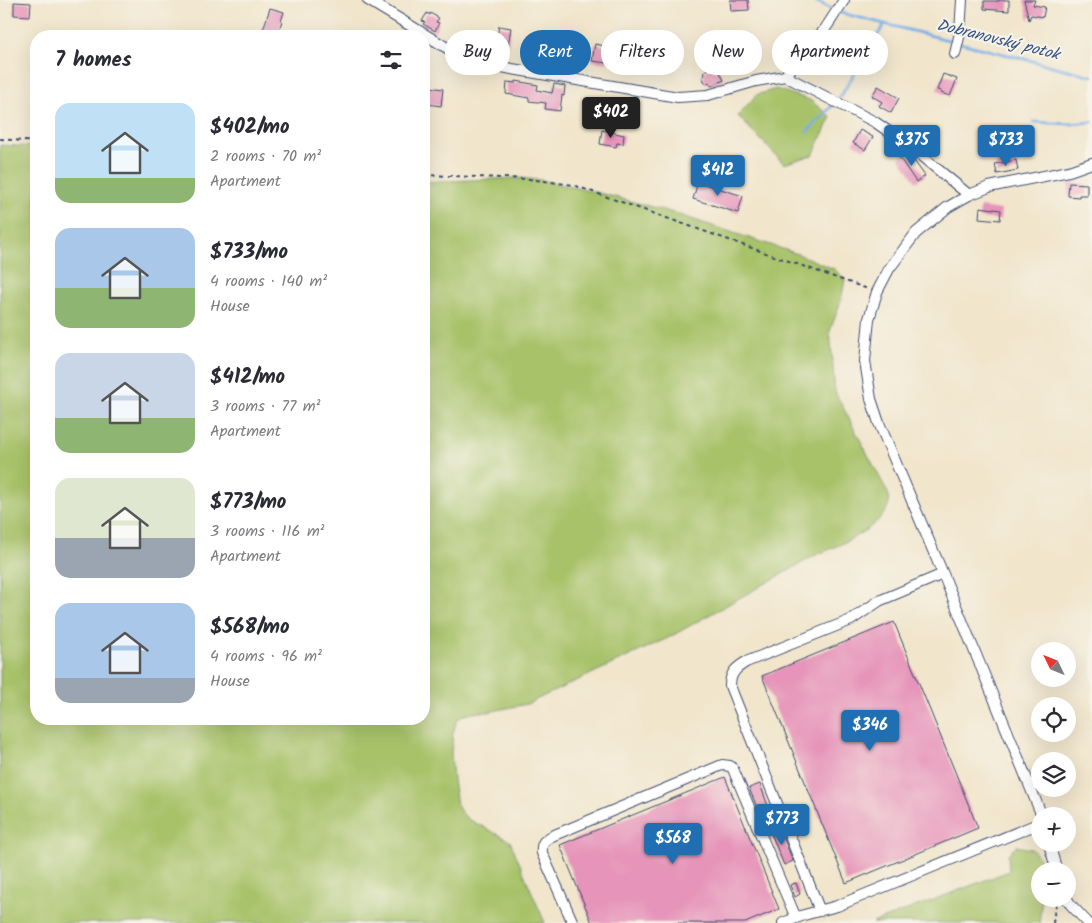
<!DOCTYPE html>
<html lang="en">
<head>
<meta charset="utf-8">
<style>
  :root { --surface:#fff; --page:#f7f7f7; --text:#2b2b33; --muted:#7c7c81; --accent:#1f6fb2 }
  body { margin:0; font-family:Kalam,sans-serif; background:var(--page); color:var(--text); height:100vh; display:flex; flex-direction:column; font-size:19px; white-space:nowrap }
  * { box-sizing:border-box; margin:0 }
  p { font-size:16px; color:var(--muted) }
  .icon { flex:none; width:28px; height:28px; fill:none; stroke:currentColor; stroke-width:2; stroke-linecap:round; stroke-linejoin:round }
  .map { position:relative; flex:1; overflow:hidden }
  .details { position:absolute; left:30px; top:30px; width:400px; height:695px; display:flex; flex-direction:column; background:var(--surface); border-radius:20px; box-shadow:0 5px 20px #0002 }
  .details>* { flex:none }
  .guide { position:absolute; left:445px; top:30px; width:475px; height:45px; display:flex; gap:10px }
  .needle { width:32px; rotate:313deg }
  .fabs { position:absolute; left:1031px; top:642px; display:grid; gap:10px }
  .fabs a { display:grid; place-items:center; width:45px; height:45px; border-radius:50%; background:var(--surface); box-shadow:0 5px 20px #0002; font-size:25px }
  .price { position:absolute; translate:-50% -42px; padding:0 11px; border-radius:5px; background:var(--accent); color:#fff; font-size:16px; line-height:32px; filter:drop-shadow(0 1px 2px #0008) }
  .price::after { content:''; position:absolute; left:50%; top:30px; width:15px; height:11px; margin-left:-8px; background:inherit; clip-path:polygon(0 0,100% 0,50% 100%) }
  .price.on { background:#222; color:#fff }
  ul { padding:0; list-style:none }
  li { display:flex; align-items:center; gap:15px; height:125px; padding:0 25px }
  li span { display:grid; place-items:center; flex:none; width:140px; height:100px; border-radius:15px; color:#555 }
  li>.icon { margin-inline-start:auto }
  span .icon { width:60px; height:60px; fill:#fffc; stroke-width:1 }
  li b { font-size:21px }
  h2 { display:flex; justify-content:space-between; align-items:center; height:60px; padding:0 25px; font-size:21px }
  .chip { padding:0 18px; border-radius:22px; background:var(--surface); box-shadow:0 5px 20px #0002; font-size:18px; line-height:45px }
  .chip.on { background:var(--accent); color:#fff }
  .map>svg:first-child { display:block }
  .green { fill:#a7c269; stroke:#617864 }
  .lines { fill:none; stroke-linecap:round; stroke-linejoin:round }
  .stream { stroke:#78afe7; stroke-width:3 }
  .building { fill:#e694b9 }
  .minor-casing { stroke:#3b4a6e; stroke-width:12 }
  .path { stroke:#3b4a6e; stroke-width:2; stroke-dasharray:4 4; stroke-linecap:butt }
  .minor { stroke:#fff; stroke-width:10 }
  .labels { text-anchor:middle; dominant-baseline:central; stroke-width:4.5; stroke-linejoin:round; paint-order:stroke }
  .water-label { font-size:16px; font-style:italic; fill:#375587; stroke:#f7f3e8 }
</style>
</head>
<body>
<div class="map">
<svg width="1092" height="923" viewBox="0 0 1092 923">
  <rect width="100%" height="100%" fill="#f7f3e8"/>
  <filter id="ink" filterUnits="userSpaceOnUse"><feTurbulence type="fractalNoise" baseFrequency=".02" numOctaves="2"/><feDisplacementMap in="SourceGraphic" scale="10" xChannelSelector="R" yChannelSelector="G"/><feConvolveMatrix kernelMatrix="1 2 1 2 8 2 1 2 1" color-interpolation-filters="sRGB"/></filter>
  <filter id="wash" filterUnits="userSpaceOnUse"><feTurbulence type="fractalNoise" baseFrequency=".0096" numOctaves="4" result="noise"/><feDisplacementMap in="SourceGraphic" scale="20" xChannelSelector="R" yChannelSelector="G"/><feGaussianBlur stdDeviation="1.12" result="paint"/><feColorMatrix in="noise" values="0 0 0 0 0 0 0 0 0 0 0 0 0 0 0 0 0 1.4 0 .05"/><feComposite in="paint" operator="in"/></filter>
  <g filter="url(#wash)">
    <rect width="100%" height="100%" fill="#f1e5cb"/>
    <path class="green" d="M776,89L810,100L831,117L813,155L784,164L738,116L756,95Z
      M0,145L36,147V719H424V182L517,178L541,180L607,195L667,211L798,254L834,269L845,279L841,301L830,331L835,392L888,493C889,497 890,500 889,504C883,527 836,547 816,555L670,637L527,704L488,712H479L464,715L457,720L453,733L451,753L453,780L457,805L461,812L468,819L510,841L545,923H0Z
      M1016,846L1032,849L1041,860L1040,899H1042L1039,923H873L1009,871L1008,854Z"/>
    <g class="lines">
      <path class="stream" d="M813,0L841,13L1092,76
        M840,97L884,25
        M1033,122L1070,124L1092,122
        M807,132L832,106"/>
    </g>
    <g id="blocks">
      <path class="building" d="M730,0H748L749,10L731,11Z
        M999,0H1009V11L984,9V1H999Z
        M1024,0H1035L1033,5L1045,7L1043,17L1031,15L1029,20Z
        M14,2L31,3L30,16L14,15Z
        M270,8L284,12L281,21H282L277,36H261Z
        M427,13L430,15V13L439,18L436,22L439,23L435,31L423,24L425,22L422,21Z
        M499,26L511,28L508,45L496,42Z
        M535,33L549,36L545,55L531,52Z
        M661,35L671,37L668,54L658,52Z
        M595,44L610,47L607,63L592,61Z
        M641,54L656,56L653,71L639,69Z
        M712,67L714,71L718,69L724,80L711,86L709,82L706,84L702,77L705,75L703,72Z
        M943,74L957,79L950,96L941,93V91L937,90Z
        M516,81L538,85L537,90L552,93L554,84L565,86L564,96L562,95L560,111L545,109L546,103L529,101V98L506,94L507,82L516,83Z
        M878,86L899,98L891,113L879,106L882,102L872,96Z
        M429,87L443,89L441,106L427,104Z
        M602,130L624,135L623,144L617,143L616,147L600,144Z
        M860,130L873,137L865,150L853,143Z
        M906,152L910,155L925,176L916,182L899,157Z
        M1016,160L1018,170L997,174L995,164Z
        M698,182L743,196L738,213L693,199Z
        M1069,183L1087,184V195H1079V197L1068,196Z
        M980,207L1001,210L1000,220L979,218Z
        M894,622L978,828L846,883L762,676Z
        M725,777L779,909L745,923H592L560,845Z
        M760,784L768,806L767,809L761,812H759L749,788Z
        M779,827L793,861L784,865L770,831Z
        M796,883L800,894L795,897L790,885Z"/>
    </g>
  </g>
  <g filter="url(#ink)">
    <use href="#blocks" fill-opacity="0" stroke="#3b4a6e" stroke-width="1"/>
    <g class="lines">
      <defs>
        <path id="minor" d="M368,0L467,60L512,69L678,97L708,95L756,81L785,76L875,122L908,145L969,195
          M955,54L960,33L962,0
          M785,76L825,29L844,0
          M1042,816L943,574L879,423L871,399L865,361L869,319L877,292L889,269L916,233L948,207L969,195L989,187L1069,171L1092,163
          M1049,844L1057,871
          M1067,899L1071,905L1088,923
          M820,911L730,686C730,673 736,668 746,662L851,620L879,601L943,574
          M573,923L542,853C541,843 544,840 552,836L722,765L730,766L733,769L796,918
          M783,923L804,915L837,906L1040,823"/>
      </defs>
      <use href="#minor" class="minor-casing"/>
      <path class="path" d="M0,139L36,142
        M424,175L529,179L573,185L868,289
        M1053,923L1055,908L1058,901"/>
      <use href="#minor" class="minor"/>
    </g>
  </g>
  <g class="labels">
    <g class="water-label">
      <text transform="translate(998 40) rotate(14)">Dobranovský potok</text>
    </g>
  </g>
</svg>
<div class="fabs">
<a><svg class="needle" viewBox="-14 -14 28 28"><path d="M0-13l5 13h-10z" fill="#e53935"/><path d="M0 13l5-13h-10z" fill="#7c7c81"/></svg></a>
<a><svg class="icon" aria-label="locate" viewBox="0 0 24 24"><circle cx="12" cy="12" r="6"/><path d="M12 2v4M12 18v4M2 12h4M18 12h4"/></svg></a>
<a><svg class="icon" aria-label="layers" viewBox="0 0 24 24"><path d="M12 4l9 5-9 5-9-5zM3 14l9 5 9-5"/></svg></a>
<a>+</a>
<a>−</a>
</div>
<b class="price on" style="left:611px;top:139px">$402</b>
<b class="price" style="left:912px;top:167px">$375</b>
<b class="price" style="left:1006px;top:167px">$733</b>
<b class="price" style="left:718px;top:197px">$412</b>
<b class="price" style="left:870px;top:752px">$346</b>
<b class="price" style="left:782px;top:846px">$773</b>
<b class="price" style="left:673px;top:865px">$568</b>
<div class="guide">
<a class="chip">Buy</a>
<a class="chip on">Rent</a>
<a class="chip">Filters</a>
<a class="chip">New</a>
<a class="chip">Apartment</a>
</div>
<section class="details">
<h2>7 homes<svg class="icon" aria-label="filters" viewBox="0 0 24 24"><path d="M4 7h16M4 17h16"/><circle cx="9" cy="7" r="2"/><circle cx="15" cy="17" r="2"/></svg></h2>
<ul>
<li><span style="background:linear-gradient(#bfe0f5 75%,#8fb573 0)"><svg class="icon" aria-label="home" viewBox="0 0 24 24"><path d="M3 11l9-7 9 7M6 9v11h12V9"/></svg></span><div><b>$402/mo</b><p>2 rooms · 70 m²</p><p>Apartment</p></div></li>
<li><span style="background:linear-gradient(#a9c7e8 60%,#8fb573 0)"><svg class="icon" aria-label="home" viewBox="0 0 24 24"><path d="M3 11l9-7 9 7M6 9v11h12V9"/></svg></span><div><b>$733/mo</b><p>4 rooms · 140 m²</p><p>House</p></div></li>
<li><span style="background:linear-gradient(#c9d6e8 65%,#8fb573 0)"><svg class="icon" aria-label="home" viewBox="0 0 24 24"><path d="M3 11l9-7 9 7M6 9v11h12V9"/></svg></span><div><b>$412/mo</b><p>3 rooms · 77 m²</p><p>Apartment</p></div></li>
<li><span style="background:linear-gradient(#dfe7d0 60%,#9aa5b1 0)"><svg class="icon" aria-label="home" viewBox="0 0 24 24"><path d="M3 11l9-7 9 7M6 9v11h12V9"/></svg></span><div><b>$773/mo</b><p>3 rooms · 116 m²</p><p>Apartment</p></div></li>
<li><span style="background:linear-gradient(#a9c7e8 75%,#9aa5b1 0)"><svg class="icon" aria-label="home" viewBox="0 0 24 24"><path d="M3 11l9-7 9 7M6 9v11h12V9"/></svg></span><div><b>$568/mo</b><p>4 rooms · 96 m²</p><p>House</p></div></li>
</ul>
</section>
</div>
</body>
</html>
